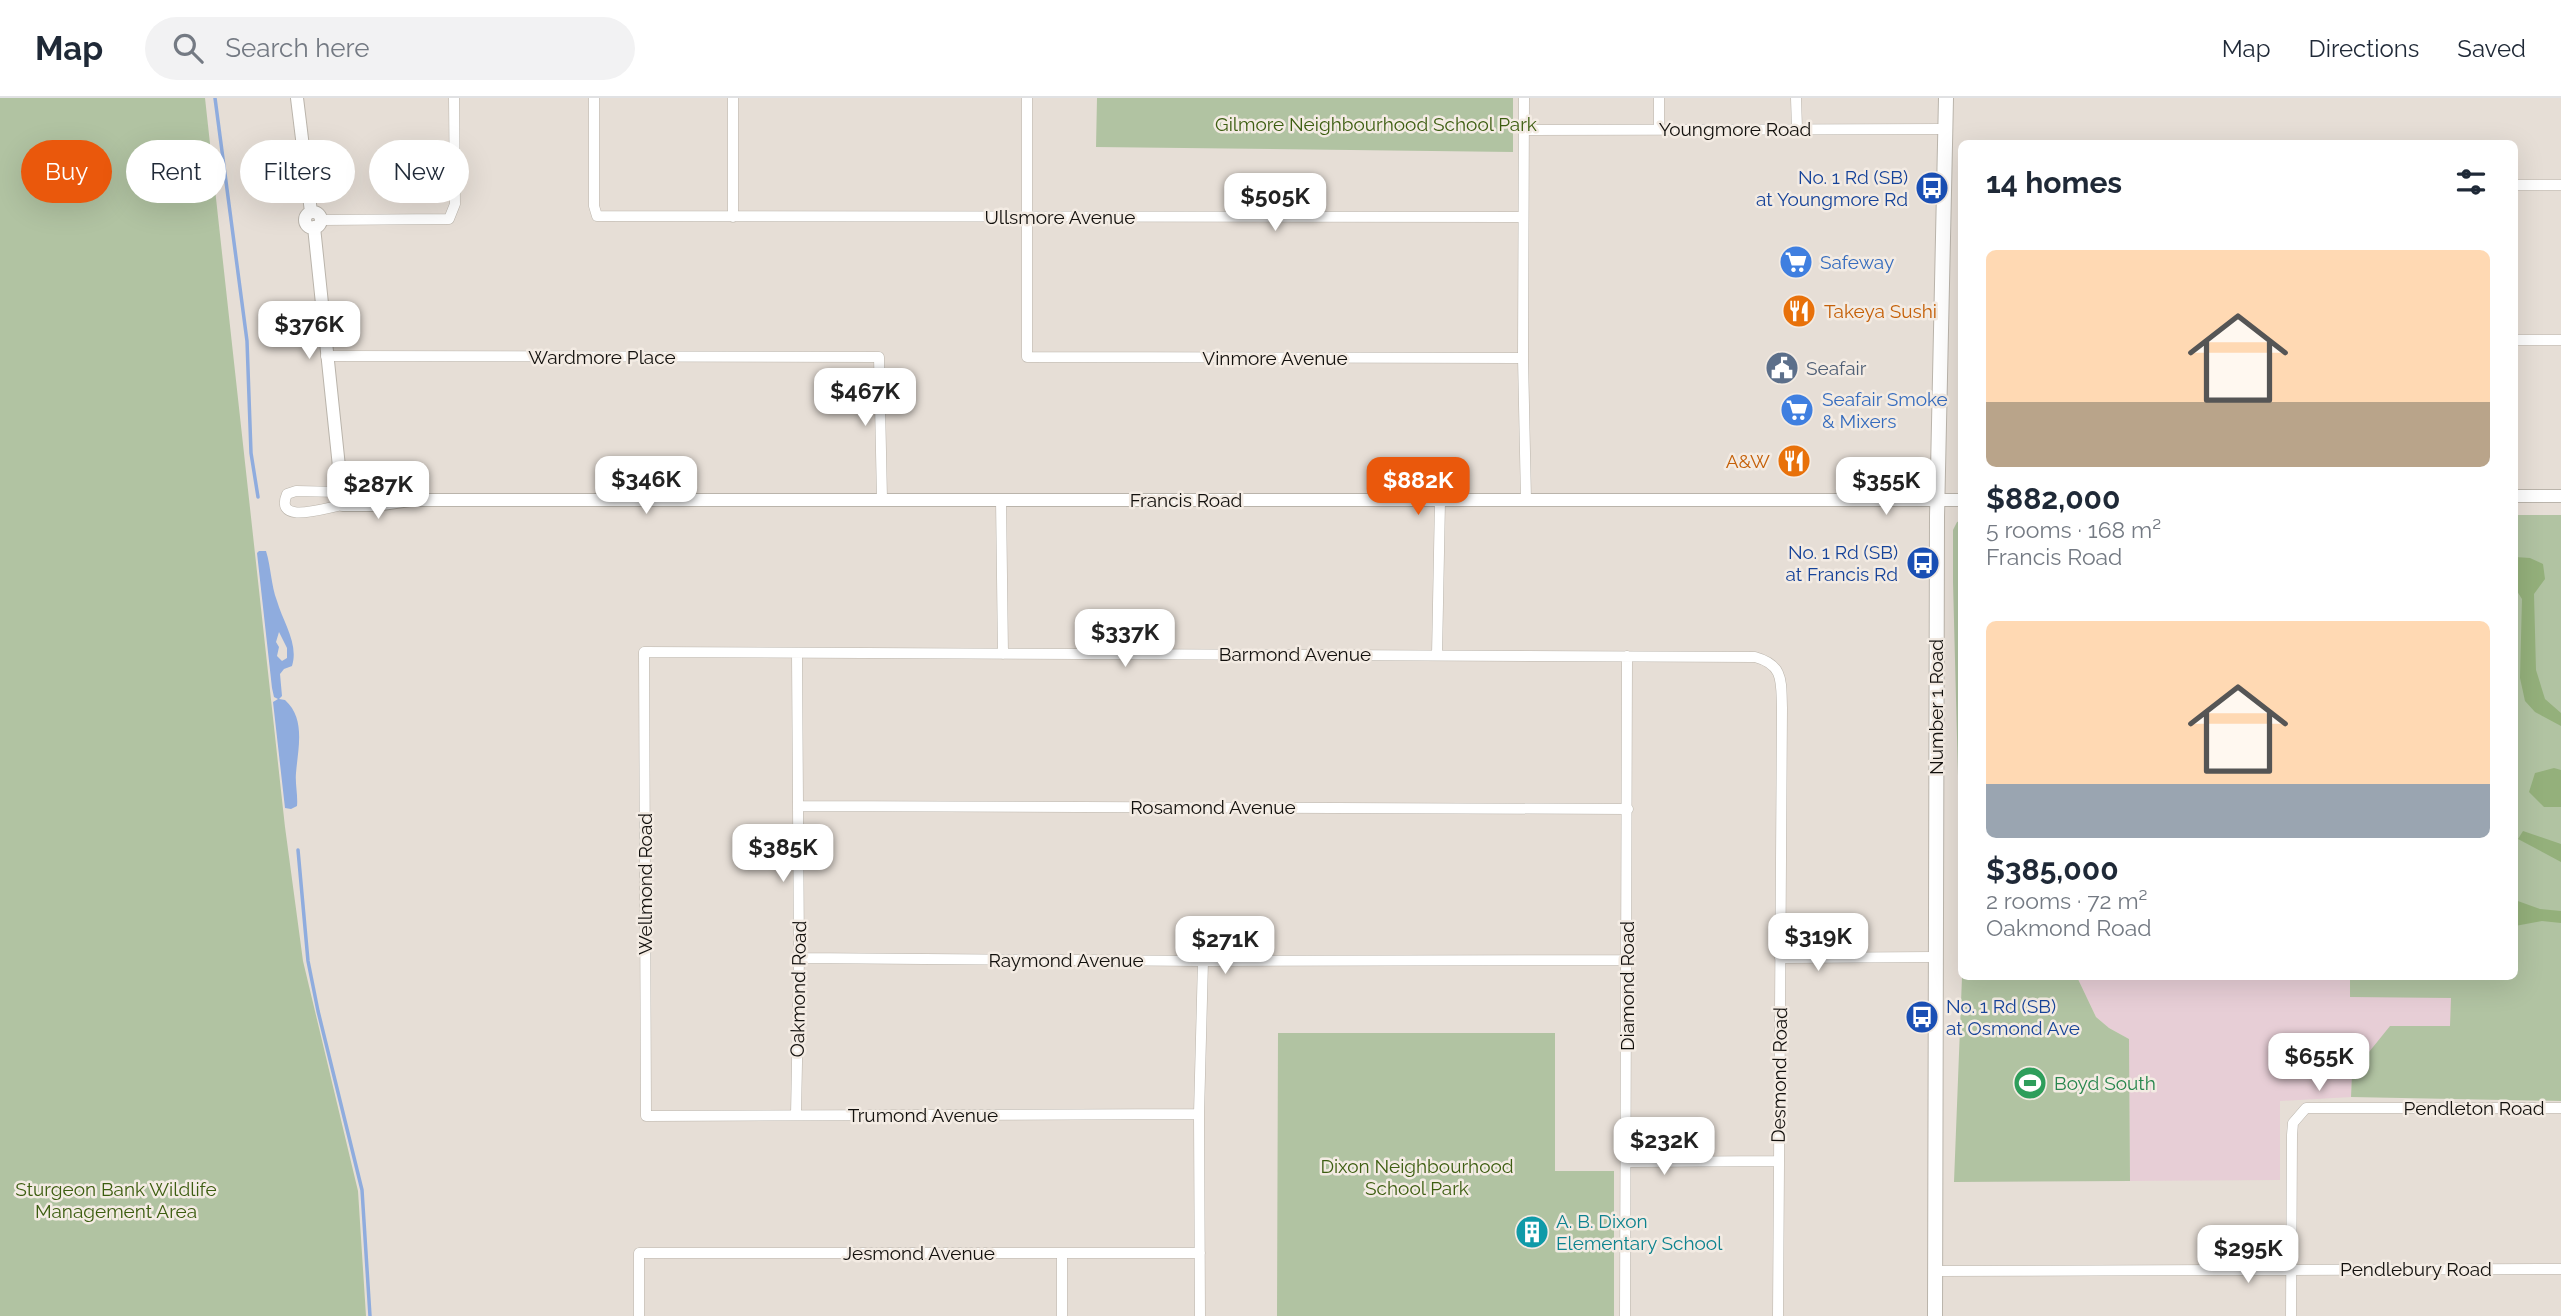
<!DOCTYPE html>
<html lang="en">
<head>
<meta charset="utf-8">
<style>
  :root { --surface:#fff; --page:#f2f2f3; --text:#1f2937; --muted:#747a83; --line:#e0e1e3; --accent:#ea580c }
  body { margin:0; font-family:Raleway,sans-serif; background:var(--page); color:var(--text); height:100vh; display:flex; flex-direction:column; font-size:26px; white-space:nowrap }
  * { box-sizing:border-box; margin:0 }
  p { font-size:23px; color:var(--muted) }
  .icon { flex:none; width:38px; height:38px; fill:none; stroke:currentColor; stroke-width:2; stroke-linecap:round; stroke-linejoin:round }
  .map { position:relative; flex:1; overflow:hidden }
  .side { position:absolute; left:1958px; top:42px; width:560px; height:840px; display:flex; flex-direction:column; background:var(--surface); border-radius:10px; box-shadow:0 7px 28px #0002 }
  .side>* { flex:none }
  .hud { position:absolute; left:21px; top:42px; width:665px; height:63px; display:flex; gap:14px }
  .price { position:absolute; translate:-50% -60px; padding:0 16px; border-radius:14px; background:#fff; color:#222; font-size:23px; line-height:46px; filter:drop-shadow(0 2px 4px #0008) }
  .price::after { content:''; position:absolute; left:50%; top:42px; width:21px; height:16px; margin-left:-10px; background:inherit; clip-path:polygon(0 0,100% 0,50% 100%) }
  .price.selected { background:var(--accent); color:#fff }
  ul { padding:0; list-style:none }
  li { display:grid; align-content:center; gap:14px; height:371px; padding:0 28px }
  li span { display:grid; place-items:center; height:217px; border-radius:10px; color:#555 }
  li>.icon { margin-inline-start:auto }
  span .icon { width:126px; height:126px; fill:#fffc; stroke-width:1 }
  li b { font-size:30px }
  h2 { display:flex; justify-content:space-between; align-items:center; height:84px; padding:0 28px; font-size:30px }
  .chip { padding:0 24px; border-radius:32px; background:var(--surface); box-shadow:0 7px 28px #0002; font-size:24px; line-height:63px }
  .chip.selected { background:var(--accent); color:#fff }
  header { display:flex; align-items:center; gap:42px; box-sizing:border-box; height:98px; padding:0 35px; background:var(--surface); border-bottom:2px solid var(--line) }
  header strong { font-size:33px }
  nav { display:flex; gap:38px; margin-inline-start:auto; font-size:24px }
  .search { width:490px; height:63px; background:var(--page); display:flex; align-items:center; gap:18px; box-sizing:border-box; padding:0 24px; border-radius:38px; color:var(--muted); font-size:26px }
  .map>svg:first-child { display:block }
  .education { fill:#e7ced6 }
  .green { fill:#b1c3a2 }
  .forest { fill:#94b07b }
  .water { fill:#8facde; fill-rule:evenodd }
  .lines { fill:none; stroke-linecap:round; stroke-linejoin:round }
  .stream { stroke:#8facde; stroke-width:3.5 }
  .minor-casing { stroke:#bab4ab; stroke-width:11 }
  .tertiary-casing { stroke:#bab4ab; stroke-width:14 }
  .secondary-casing { stroke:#bab4ab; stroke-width:16 }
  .minor { stroke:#fff; stroke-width:10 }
  .tertiary { stroke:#fff; stroke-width:12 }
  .secondary { stroke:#fff; stroke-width:14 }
  .labels { text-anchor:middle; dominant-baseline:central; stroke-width:5; stroke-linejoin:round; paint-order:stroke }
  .park-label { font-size:19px; fill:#3c5d10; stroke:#f3ebe3 }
  .street-label { font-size:19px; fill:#12100d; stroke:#f3ebe3 }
  .transit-label { font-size:19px; fill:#164399; stroke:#f3ebe3; text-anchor:end }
  .shop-label { font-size:19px; fill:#366cbe; stroke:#f3ebe3; text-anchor:start }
  .food-label { font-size:19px; fill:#c56008; stroke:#f3ebe3; text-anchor:start }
  .service-label { font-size:19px; fill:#4e5e75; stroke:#f3ebe3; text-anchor:start }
  .leisure-label { font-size:19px; fill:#27864d; stroke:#f3ebe3; text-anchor:start }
  .culture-label { font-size:19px; fill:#0d838f; stroke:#f3ebe3; text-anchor:start }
</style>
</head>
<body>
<header>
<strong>Map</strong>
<div class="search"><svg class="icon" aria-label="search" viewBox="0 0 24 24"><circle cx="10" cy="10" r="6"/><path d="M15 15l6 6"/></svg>Search here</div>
<nav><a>Map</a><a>Directions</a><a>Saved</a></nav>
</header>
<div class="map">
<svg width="2561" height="1218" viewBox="0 0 2561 1218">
  <rect width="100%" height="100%" fill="#e6ded6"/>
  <path class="education" d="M2077,879H2350L2351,899H2451V928L2352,975L2351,999L2280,1003V1082L2130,1083L2129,941L2109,930L2096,919Z"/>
  <path class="green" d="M0,0H205L285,729L303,863L358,1093L366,1218H0Z
    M1097,0H1513V54L1096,49Z
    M2515,417H2561V1003L2351,999L2352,975L2390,928H2450L2451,900L2350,899V879L2515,878Z
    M1962,422V833L1953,484V432L1957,424Z
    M1962,879H2077L2096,919L2109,930L2129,941L2130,1083L1954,1084Z
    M1278,935H1555V1073H1614V1218H1277Z"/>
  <path class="forest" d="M2515,459L2530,460L2543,466L2545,481L2534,496L2536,572L2545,601L2561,615V628L2535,614L2525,603L2520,580L2522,501L2515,490Z
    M2554,670L2561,672V709H2544L2529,694L2535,675Z
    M2523,733L2561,746V764L2518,741Z
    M2515,802L2540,811L2561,813V825L2542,823L2515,828Z"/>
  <path class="water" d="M259,453H266C271,469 271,487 277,503C283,524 299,546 292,568L284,571L280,576L282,598L279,601L285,602C306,621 298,650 296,675C295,686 298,697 297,708L291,711L285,710L273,604L278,601L274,599L272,590L257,455ZM279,534L287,550V560L282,563L277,558L279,549L276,544Z"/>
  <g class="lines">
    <path class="stream" d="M215,0L247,243L251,355L258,399
      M298,752L308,863L318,913L362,1092L370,1218"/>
    <defs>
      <path id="minor" d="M594,0V108L597,118L1523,119
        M733,0V119
        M1027,0V259L1523,260
        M1524,0L1523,260L1526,402
        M1796,0L1797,30
        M1659,31V0
        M1525,32L1945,31
        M2515,87H2561
        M321,122L449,121L455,106L454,0
        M2515,242H2561
        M326,258L879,259L882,401
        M340,394L296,393L287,396C273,429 330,408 343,407
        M1001,401L1003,556
        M1437,557L1440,403
        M798,708L1628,711
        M799,860L1203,863L1627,862
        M1780,860L1935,859
        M1199,1016L646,1018L644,554L1755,559C1784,567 1781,583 1782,610L1778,1218
        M796,1017L799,860L797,555
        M1626,1064L1778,1063
        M1062,1155V1218
        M1935,1173L2561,1171
        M639,1218V1155H1200
        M1200,1218L1199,1016L1203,863
        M1625,1218L1627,558
        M2291,1218L2292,1037L2293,1025L2306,1010H2561"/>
      <path id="tertiary" d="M297,0L311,114
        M305 122a8 8 0 1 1 16 0a8 8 0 1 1-16 0Z
        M314,129L343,407H375L410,402H1962
        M340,394L395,400
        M2515,398H2561"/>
      <path id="secondary" d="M1935,1218L1937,419L1946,0"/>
    </defs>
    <use href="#minor" class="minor-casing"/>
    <use href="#tertiary" class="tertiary-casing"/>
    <use href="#secondary" class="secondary-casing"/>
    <use href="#minor" class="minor"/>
    <use href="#tertiary" class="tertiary"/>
    <use href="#secondary" class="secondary"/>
  </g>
  <defs>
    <symbol id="bus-disc" viewBox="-11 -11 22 22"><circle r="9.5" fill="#1a4fb4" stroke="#f3ebe3"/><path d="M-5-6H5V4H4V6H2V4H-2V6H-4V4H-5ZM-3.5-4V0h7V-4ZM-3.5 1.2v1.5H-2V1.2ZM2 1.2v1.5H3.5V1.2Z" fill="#fff"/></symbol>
    <symbol id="supermarket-disc" viewBox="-11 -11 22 22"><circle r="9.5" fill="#3f7fe0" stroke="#f3ebe3"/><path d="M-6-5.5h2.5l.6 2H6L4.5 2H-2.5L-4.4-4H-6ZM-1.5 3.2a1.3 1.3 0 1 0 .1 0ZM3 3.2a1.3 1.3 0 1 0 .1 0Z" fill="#fff"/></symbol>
    <symbol id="restaurant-disc" viewBox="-11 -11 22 22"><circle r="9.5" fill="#e8710a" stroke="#f3ebe3"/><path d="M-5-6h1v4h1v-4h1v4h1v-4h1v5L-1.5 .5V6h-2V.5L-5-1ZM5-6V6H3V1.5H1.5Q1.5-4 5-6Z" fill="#fff"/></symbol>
    <symbol id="civic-disc" viewBox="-11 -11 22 22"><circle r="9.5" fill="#5c6f8a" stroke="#f3ebe3"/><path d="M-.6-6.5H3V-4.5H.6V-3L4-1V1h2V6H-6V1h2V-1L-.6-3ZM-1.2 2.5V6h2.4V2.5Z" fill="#fff"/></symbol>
    <symbol id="stadium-disc" viewBox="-11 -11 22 22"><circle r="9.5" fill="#2e9e5b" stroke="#f3ebe3"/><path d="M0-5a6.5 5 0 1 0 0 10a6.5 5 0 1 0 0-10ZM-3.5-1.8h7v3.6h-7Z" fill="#fff"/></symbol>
    <symbol id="building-disc" viewBox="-11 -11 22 22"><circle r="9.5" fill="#0f9aa8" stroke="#f3ebe3"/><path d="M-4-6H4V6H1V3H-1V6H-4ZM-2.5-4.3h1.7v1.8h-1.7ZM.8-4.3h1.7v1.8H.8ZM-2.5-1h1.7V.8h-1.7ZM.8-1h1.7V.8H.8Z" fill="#fff"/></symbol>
  </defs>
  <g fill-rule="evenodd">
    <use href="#bus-disc" x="1913" y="71" width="38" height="38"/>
    <use href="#supermarket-disc" x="1777" y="145" width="38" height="38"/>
    <use href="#restaurant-disc" x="1780" y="194" width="38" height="38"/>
    <use href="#civic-disc" x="1763" y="251" width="38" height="38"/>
    <use href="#supermarket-disc" x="1778" y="293" width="38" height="38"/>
    <use href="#restaurant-disc" x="1775" y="344" width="38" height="38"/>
    <use href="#bus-disc" x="1904" y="446" width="38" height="38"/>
    <use href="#bus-disc" x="1903" y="900" width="38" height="38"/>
    <use href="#stadium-disc" x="2011" y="966" width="38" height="38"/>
    <use href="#building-disc" x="1513" y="1115" width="38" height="38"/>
  </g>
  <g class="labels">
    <g class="park-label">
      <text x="1376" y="26">Gilmore Neighbourhood School Park</text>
      <text x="1417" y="1068">Dixon Neighbourhood<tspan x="1417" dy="22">School Park</tspan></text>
      <text x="116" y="1091">Sturgeon Bank Wildlife<tspan x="116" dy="22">Management Area</tspan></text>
    </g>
    <g class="street-label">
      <text x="1735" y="31">Youngmore Road</text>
      <text x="1060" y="119">Ullsmore Avenue</text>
      <text x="602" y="259">Wardmore Place</text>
      <text x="1275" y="260">Vinmore Avenue</text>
      <text x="1186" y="402">Francis Road</text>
      <text x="1295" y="556">Barmond Avenue</text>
      <text transform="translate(1936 609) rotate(-90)">Number 1 Road</text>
      <text x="1213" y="709">Rosamond Avenue</text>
      <text transform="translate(645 786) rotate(-90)">Wellmond Road</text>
      <text x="1066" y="862">Raymond Avenue</text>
      <text transform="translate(1627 888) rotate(-90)">Diamond Road</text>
      <text transform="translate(798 891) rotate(-89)">Oakmond Road</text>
      <text transform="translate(1779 977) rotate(-89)">Desmond Road</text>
      <text x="2474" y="1010">Pendleton Road</text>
      <text x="923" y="1017">Trumond Avenue</text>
      <text x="919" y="1155">Jesmond Avenue</text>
      <text x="2416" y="1171">Pendlebury Road</text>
    </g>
    <g class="transit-label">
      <text x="1908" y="79">No. 1 Rd (SB)<tspan x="1908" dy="22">at Youngmore Rd</tspan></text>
      <text x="1898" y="454">No. 1 Rd (SB)<tspan x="1898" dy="22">at Francis Rd</tspan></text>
      <text x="1946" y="908" text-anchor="start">No. 1 Rd (SB)<tspan x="1946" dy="22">at Osmond Ave</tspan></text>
    </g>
    <g class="shop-label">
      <text x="1820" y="164">Safeway</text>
      <text x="1822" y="301">Seafair Smoke<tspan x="1822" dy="22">&amp; Mixers</tspan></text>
    </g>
    <g class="food-label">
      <text x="1824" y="213">Takeya Sushi</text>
      <text x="1770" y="363" text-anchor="end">A&amp;W</text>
    </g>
    <g class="service-label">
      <text x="1806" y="270">Seafair</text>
    </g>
    <g class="leisure-label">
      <text x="2054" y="985">Boyd South</text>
    </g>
    <g class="culture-label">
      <text x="1556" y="1123">A. B. Dixon<tspan x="1556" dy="22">Elementary School</tspan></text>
    </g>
  </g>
</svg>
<b class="price" style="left:1275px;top:135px">$505K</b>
<b class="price" style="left:309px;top:263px">$376K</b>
<b class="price" style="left:865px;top:330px">$467K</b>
<b class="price" style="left:646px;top:418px">$346K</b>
<b class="price selected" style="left:1418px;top:419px">$882K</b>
<b class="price" style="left:1886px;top:419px">$355K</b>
<b class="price" style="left:378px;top:423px">$287K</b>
<b class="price" style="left:1125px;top:571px">$337K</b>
<b class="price" style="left:783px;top:786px">$385K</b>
<b class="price" style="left:1818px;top:875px">$319K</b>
<b class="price" style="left:1225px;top:878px">$271K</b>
<b class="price" style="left:2319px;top:995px">$655K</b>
<b class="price" style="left:1664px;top:1079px">$232K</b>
<b class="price" style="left:2248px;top:1187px">$295K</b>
<div class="hud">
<a class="chip selected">Buy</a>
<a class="chip">Rent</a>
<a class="chip">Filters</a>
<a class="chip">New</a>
</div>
<section class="side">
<h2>14 homes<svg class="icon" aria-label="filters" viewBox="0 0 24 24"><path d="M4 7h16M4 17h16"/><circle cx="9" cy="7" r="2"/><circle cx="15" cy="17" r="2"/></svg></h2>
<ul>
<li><span style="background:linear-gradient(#ffd9b3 70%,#b9a48a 0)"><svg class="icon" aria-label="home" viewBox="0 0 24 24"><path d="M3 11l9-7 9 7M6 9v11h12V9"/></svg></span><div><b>$882,000</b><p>5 rooms · 168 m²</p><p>Francis Road</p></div></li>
<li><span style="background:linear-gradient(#ffd9b3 75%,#9aa5b1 0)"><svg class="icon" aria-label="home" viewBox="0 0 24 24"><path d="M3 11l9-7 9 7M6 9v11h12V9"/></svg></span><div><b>$385,000</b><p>2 rooms · 72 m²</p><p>Oakmond Road</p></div></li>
</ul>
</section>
</div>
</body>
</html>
